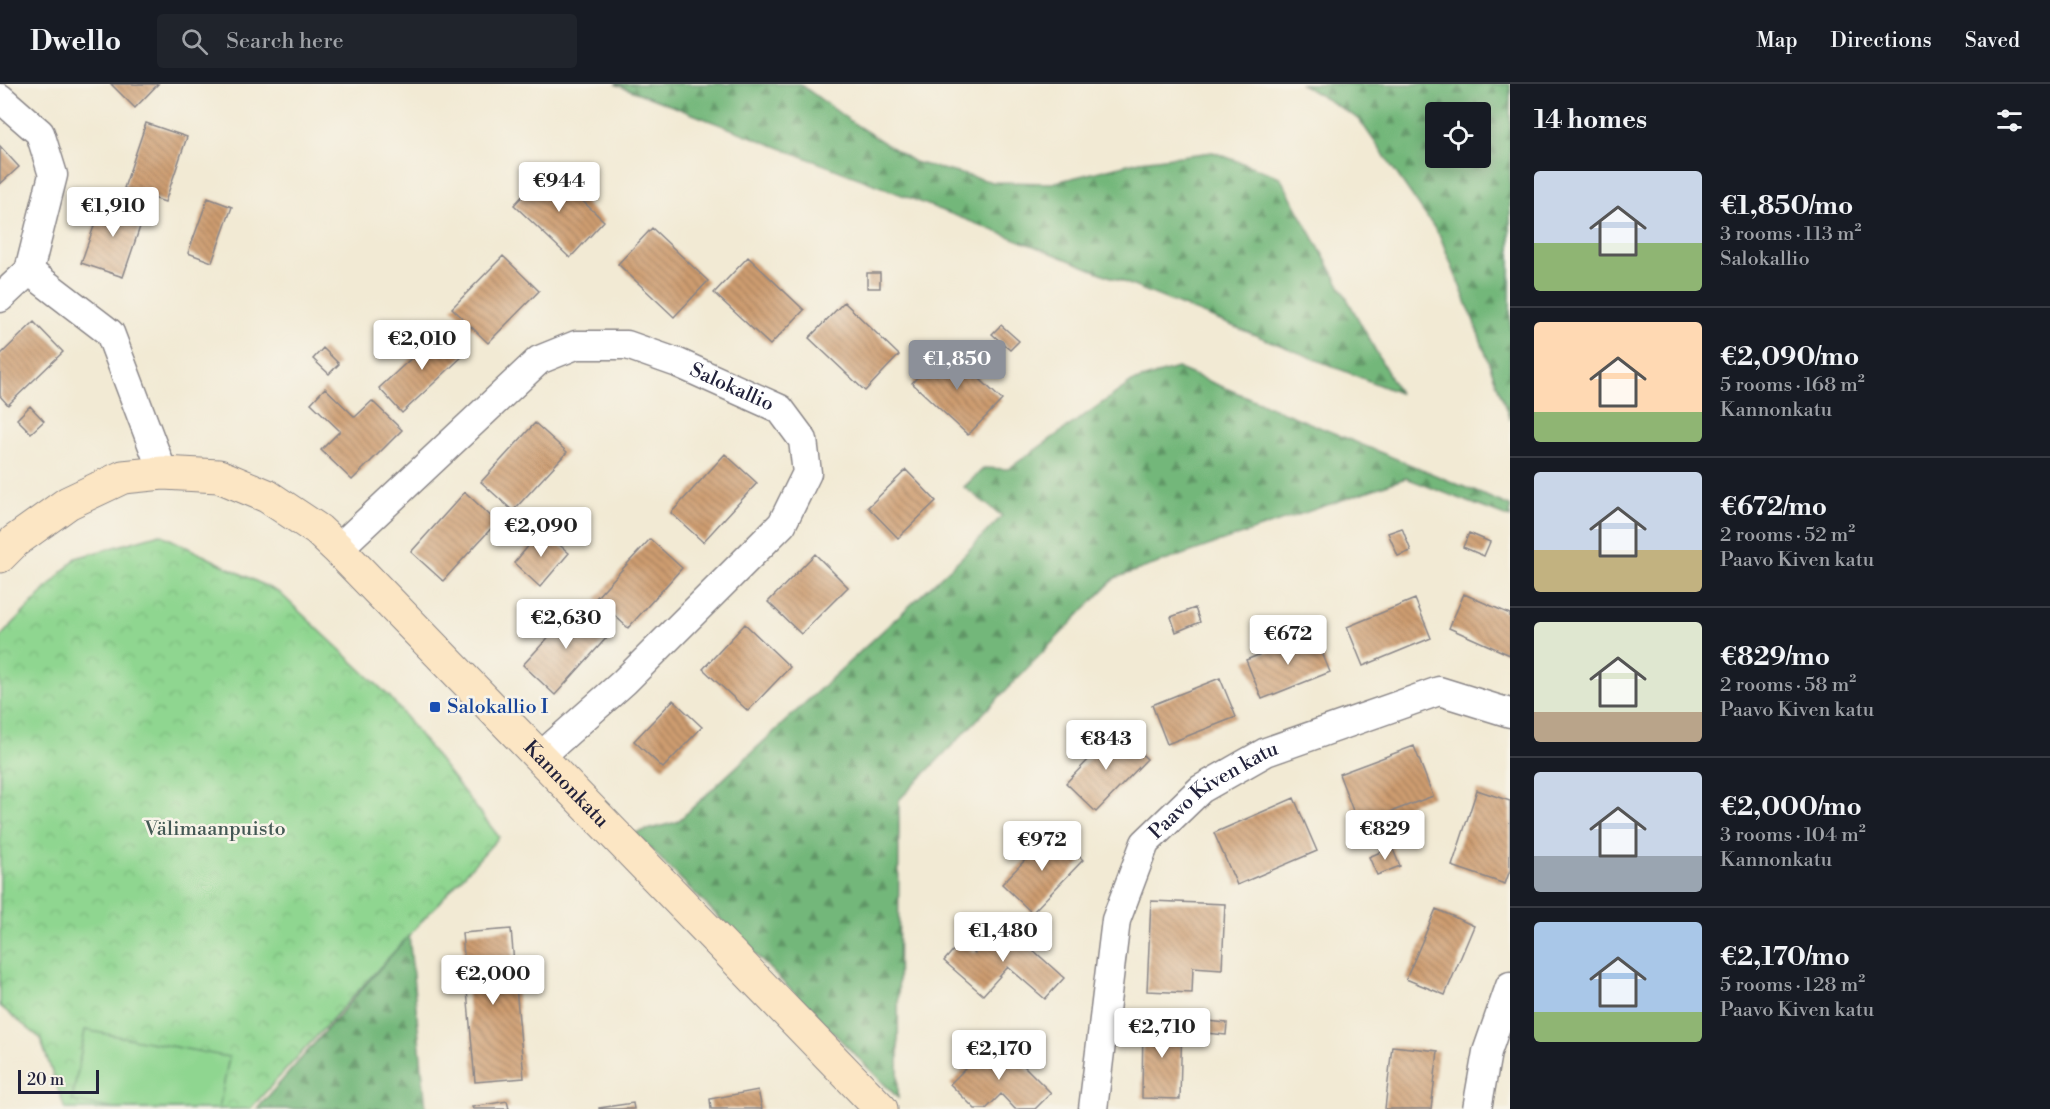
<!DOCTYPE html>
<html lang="en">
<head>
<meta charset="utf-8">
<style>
  :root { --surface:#171b24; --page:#20242c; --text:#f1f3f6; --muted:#9ea1a6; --line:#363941; --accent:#8c9099 }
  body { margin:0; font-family:"Libre Bodoni",serif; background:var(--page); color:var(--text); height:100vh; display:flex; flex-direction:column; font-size:22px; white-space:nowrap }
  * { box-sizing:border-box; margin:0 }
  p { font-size:20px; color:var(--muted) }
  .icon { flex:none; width:33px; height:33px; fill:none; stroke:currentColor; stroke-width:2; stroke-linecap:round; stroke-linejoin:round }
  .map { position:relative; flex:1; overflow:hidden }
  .panel { display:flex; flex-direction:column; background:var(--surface); width:540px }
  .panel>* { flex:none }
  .fabs { position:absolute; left:1425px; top:18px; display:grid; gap:12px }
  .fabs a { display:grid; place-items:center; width:66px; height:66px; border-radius:6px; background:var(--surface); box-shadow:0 3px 15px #0003; font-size:30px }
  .scale { position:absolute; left:18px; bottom:15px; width:81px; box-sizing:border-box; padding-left:6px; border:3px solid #22223b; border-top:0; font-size:16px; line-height:21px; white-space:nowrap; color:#22223b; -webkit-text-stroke:4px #f7f3e8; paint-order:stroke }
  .price { position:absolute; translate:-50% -51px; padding:0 14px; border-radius:6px; background:#fff; color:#222; font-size:20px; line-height:39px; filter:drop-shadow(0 2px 3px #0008) }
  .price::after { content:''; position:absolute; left:50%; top:36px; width:18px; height:14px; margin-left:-9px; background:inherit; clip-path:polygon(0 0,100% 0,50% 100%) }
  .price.current { background:var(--accent); color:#fff }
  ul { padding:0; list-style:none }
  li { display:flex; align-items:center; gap:18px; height:150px; padding:0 24px }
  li+li { border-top:2px solid var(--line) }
  li span { display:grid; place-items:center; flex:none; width:168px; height:120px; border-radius:6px; color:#555 }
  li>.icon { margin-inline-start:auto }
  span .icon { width:72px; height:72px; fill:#fffc; stroke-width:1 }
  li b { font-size:26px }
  h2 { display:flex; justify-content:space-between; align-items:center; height:72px; padding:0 24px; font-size:26px }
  header { display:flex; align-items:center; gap:36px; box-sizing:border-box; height:84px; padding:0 30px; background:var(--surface); border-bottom:2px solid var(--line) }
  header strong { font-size:28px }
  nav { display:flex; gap:33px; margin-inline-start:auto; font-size:21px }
  .search { width:420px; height:54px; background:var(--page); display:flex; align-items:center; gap:15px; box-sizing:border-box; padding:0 21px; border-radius:6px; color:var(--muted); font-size:22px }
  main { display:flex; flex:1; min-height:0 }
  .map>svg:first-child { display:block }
  .forest { fill:url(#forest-firs); stroke:#4a6c5a; stroke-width:1.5; fill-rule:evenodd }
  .park { fill:url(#park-crowns); stroke:#587c66; stroke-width:1.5 }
  .pitch { fill:#8fd690; stroke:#587c66; stroke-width:1.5 }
  .building { fill:url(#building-back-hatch) }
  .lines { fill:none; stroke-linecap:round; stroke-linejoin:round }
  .street-casing { stroke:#8a8688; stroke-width:31 }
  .secondary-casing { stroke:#8a8688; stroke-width:35 }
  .street { stroke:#fff; stroke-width:28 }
  .secondary { stroke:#fce6c4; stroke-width:33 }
  .transit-dot { fill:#1a4fb4; stroke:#f7f3e8; stroke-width:2 }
  .labels { text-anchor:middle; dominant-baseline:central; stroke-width:5; stroke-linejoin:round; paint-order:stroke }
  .street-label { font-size:20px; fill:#22223b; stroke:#f7f3e8 }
  .transit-label { font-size:20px; fill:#164399; stroke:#f7f3e8; text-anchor:start }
  .park-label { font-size:20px; fill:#435854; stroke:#f7f3e8 }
</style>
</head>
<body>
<header>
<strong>Dwello</strong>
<div class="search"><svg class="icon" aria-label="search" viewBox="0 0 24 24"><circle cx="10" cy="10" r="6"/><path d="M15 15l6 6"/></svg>Search here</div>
<nav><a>Map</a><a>Directions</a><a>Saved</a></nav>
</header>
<main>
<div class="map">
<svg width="1510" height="1025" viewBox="0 0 1510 1025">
  <defs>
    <pattern id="forest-firs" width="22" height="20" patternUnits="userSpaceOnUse" patternTransform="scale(1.5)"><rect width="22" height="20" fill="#73b77a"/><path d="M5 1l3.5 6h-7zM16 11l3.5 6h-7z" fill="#5e9465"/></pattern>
    <pattern id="park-crowns" width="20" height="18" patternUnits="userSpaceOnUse" patternTransform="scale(1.5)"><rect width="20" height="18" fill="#8fd690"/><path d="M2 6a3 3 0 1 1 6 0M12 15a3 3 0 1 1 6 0" fill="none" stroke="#7bb77d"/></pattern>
    <pattern id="building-back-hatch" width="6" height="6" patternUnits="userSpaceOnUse" patternTransform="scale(1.5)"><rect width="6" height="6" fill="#cd9c70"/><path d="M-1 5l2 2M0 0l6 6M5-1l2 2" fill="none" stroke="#a67f5d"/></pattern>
  </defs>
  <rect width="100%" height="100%" fill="#f7f3e8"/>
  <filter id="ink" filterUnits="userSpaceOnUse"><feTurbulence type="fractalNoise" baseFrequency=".0167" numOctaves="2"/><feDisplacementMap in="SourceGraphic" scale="12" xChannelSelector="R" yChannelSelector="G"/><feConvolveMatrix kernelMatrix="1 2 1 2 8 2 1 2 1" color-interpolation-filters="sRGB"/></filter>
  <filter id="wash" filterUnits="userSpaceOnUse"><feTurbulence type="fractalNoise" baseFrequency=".008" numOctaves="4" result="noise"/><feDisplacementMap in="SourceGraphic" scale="24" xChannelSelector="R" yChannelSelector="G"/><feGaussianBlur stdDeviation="1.35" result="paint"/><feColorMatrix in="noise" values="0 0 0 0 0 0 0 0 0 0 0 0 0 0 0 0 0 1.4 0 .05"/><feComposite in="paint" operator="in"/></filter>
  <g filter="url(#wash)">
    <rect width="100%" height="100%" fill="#f2ead4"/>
    <path class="forest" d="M615,0H800L853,39L914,78L993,98L1052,99L1140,77L1213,68L1280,93L1399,309L1044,166Z
      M1301,0H1510V336L1473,235L1440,152L1359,35ZM1436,28H1480V74H1436Z
      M1177,284L1510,422V434L1406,394L1115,494L899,716L898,1014L635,749L677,738L961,474L1002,432L964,403L984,384L1008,385L1132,298Z
      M409,851L426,1025H257Z"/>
    <path class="park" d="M160,450L280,509L390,613L499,753L250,1025H65L40,954L0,922V553L76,474Z"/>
    <path class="pitch" d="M85,946L229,973L219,1025H114L72,1017Z"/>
    <g id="blocks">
      <path class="building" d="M111,0H158L135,24Z
        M146,39L187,53L165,118L124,104Z
        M0,62L19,83L0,100Z
        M548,85L604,137L570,174L514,121Z
        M104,114L145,128L123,193L81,179Z
        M208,114L232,123L212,178L188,169Z
        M652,144L708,197L674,233L618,180Z
        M503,172L539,207L488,259L452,224Z
        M748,173L804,226L770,261L714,209Z
        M867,189H880V204H867Z
        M844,218L899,271L865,307L809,254Z
        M34,238L63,268L8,321L0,312V271Z
        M1001,241L1019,257L1010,266L992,250Z
        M442,246L465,270L402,329L379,304Z
        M946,263L1002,316L968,351L912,299Z
        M323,264L339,280L329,290L313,275Z
        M325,304L355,333L372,317L402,346L352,396L321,366L340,347L311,319Z
        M30,322L44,337L31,349L17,335Z
        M535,339L567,368L513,427L481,398Z
        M725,370L757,399L703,458L671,429Z
        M906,386L936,417L898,454L868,423Z
        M465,408L497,438L443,497L411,468Z
        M1402,444L1411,467L1398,472L1388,449Z
        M542,446L569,469L540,503L514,479Z
        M1469,449L1490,458L1484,472L1463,463Z
        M650,455L682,484L628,544L596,514Z
        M815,470L848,503L801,550L768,518Z
        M1464,510L1510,530V571L1449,544Z
        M1415,515L1431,554L1363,582L1347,543Z
        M577,522L609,551L555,611L523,581Z
        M1195,524L1200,538L1176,548L1171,533Z
        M745,540L790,583L748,627L703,585Z
        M1314,549L1330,588L1262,615L1246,576Z
        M1220,594L1236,633L1167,660L1152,621Z
        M673,616L702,643L663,684L634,657Z
        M1117,646L1147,675L1096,728L1066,699Z
        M1414,662L1433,712L1358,740L1339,690Z
        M1477,706L1510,717V786L1505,800L1452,782Z
        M1294,714L1317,767L1237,801L1214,749Z
        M1053,747L1083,776L1032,829L1002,800Z
        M1392,763L1400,782L1377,791L1369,773Z
        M1151,817L1225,820L1222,885L1193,883L1192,909L1147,907Z
        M1436,825L1474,842L1445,911L1406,895Z
        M1002,838L1064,894L1045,915L1008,883L983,911L944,877L961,857L975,869Z
        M511,845L524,994L475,998L462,849Z
        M1143,935L1182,936L1180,1015L1142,1014Z
        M1207,937L1227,939L1226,951L1206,949Z
        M996,954L1051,1009L1035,1025H1015L1001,1010L986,1025H975L950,1000Z
        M1392,962L1438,967L1431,1025H1385Z
        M758,1006L762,1025H711L710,1015Z
        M507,1017L509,1025H473L472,1023Z
        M633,1019L634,1025H599V1024Z"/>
    </g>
  </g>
  <g filter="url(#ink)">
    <use href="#blocks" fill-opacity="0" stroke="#8a8688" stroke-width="1.5"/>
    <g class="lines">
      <defs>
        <g id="street">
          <path d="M0,14L40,49L53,91L29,187L0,214"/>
          <path d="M29,187L110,249L163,389"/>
          <path id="s1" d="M338,465L539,276L576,261H627L678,279L780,325L803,356L807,389L782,440L624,598L541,672"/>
          <path id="s2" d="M1093,1025L1116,836L1145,759L1201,705L1266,668L1439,607L1510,629"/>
          <path d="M1477,1025L1487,968L1510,902"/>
        </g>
        <g id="secondary">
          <path id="s3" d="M0,472L15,457L68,419L123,393L163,389L219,392L267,412L318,446L338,465L881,1025"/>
        </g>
      </defs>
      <use href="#street" class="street-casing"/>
      <use href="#secondary" class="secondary-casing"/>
      <use href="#street" class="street"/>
      <use href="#secondary" class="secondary"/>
    </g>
  </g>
  <rect class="transit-dot" x="429" y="617" width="12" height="12" rx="3"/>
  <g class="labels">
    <g class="street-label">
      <text stroke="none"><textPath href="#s1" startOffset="480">Salokallio</textPath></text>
      <text stroke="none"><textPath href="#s3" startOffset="712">Kannonkatu</textPath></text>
      <text stroke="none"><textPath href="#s2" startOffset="360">Paavo Kiven katu</textPath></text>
    </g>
    <g class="transit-label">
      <text x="447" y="623">Salokallio I</text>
    </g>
    <g class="park-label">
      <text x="215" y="745">Välimaanpuisto</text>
    </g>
  </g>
</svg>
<div class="fabs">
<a><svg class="icon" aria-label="locate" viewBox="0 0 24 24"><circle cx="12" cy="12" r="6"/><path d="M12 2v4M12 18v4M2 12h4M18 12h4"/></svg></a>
</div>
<div class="scale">20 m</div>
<b class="price" style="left:559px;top:129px">€944</b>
<b class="price" style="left:113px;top:154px">€1,910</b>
<b class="price" style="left:422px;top:287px">€2,010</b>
<b class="price current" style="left:957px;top:307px">€1,850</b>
<b class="price" style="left:541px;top:474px">€2,090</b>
<b class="price" style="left:566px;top:566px">€2,630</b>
<b class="price" style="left:1288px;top:582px">€672</b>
<b class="price" style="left:1106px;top:687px">€843</b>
<b class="price" style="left:1385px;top:777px">€829</b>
<b class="price" style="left:1042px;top:788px">€972</b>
<b class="price" style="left:1003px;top:879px">€1,480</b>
<b class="price" style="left:493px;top:922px">€2,000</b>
<b class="price" style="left:1162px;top:975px">€2,710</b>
<b class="price" style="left:999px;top:997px">€2,170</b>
</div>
<section class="panel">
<h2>14 homes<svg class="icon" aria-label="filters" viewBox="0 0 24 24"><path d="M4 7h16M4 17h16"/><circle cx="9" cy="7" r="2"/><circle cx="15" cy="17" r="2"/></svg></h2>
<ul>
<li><span style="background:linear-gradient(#c9d6e8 60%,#8fb573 0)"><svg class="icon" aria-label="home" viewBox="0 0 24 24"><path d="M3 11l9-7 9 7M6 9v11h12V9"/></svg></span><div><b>€1,850/mo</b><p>3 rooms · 113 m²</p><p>Salokallio</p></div></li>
<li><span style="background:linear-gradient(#ffd9b3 75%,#8fb573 0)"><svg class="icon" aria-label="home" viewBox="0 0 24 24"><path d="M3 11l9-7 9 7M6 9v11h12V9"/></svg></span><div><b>€2,090/mo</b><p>5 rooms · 168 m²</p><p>Kannonkatu</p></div></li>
<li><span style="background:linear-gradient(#c9d6e8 65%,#c2b280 0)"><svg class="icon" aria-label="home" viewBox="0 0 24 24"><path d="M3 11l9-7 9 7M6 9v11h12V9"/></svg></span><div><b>€672/mo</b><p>2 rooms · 52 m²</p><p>Paavo Kiven katu</p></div></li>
<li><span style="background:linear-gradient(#dfe7d0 75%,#b9a48a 0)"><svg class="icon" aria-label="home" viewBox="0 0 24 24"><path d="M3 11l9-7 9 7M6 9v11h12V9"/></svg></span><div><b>€829/mo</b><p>2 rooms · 58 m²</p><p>Paavo Kiven katu</p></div></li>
<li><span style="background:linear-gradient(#c9d6e8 70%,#9aa5b1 0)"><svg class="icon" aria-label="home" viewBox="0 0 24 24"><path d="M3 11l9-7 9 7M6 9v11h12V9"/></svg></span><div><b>€2,000/mo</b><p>3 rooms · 104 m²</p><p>Kannonkatu</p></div></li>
<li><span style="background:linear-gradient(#a9c7e8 75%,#8fb573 0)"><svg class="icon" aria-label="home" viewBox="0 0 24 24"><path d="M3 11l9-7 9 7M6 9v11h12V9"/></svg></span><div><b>€2,170/mo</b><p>5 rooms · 128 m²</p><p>Paavo Kiven katu</p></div></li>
</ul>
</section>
</main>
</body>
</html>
